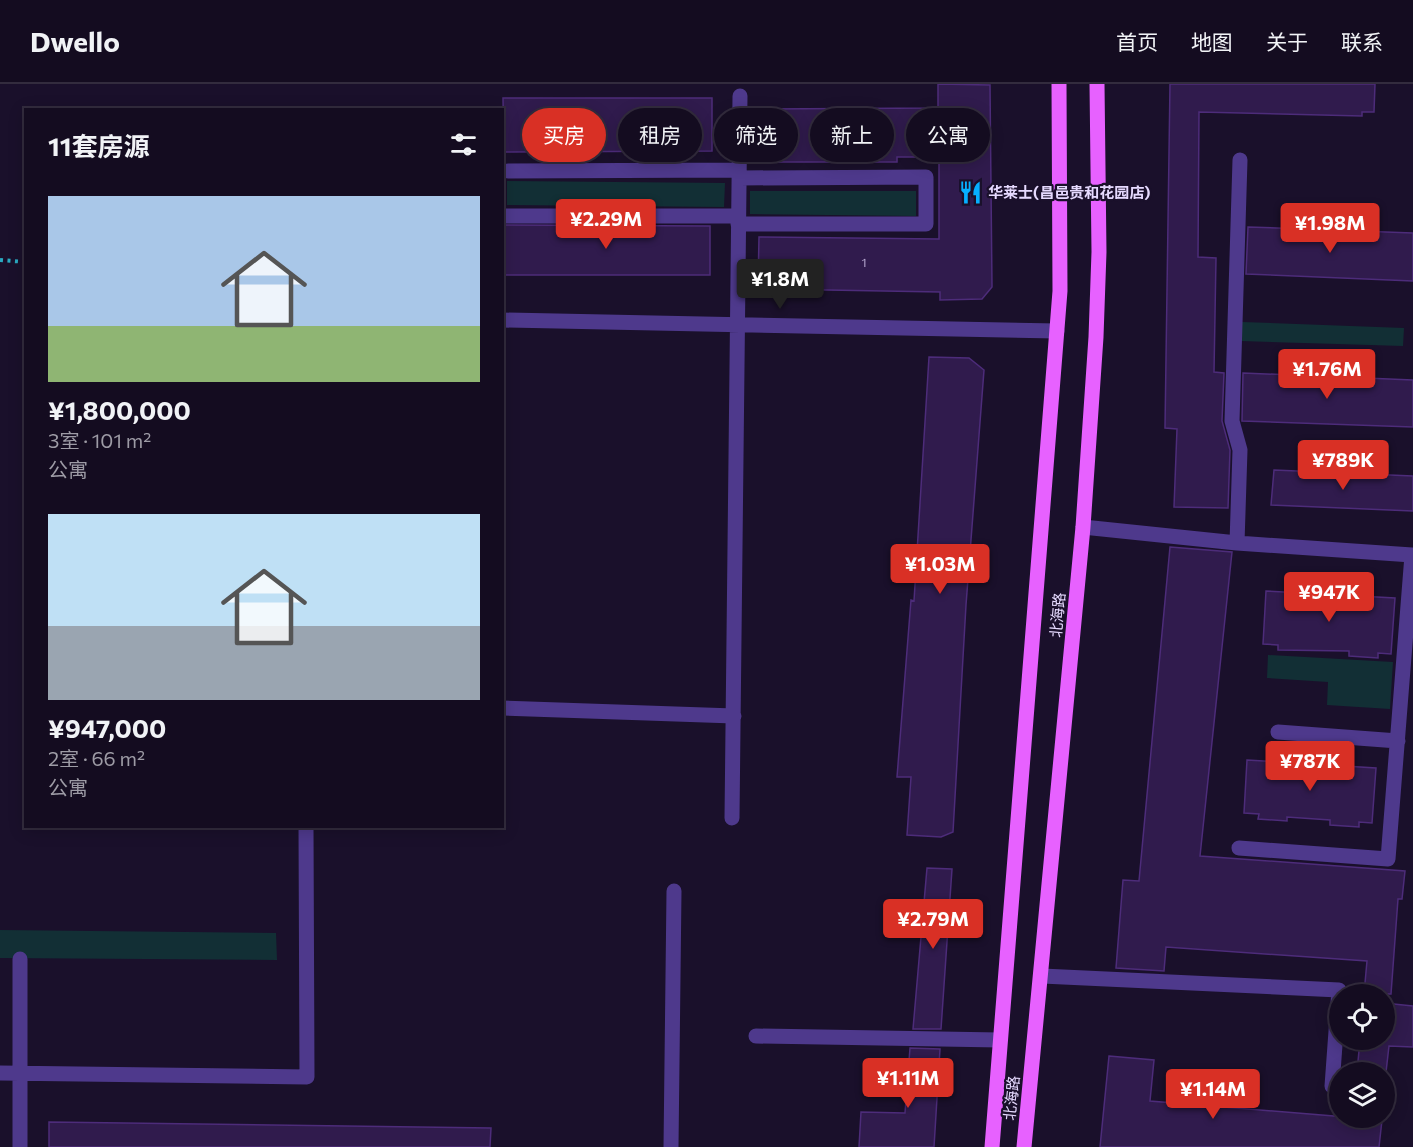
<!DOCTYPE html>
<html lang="zh">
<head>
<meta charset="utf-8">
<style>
  :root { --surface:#140c20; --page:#211a2d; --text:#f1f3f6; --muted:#9d9ba5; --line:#332c3e; --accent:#d93025 }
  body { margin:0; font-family:Commissioner,"Noto Sans SC",sans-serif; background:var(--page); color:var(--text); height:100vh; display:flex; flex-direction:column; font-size:22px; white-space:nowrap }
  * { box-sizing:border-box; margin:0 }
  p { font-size:20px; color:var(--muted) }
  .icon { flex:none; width:33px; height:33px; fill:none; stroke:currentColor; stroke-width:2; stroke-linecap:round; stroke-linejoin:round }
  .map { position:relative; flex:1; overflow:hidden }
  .details { position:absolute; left:24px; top:24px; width:480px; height:720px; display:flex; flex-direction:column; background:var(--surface); border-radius:0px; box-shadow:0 3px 15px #0003,0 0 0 2px var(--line) }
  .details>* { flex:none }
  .hud { position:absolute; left:522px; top:24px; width:570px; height:54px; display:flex; gap:12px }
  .fabs { position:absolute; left:1329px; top:900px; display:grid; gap:12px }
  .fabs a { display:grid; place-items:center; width:66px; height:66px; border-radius:50%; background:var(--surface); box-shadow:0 3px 15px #0003,0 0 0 2px var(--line); font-size:30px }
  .price { position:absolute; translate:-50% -51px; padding:0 14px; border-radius:6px; background:var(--accent); color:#fff; font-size:20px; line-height:39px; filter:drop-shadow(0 2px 3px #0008) }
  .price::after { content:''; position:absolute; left:50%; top:36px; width:18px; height:14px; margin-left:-9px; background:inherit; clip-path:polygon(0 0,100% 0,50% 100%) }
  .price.selected { background:#222; color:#fff }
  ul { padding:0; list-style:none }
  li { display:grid; align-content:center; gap:12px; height:318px; padding:0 24px }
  li span { display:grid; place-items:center; height:186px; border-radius:0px; color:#555 }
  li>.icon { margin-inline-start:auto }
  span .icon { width:108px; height:108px; fill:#fffc; stroke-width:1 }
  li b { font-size:26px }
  h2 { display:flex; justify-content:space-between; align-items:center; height:72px; padding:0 24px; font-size:26px }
  .chip { padding:0 21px; border-radius:27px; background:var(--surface); box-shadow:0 3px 15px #0003,0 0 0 2px var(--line); font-size:21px; line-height:54px }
  .chip.selected { background:var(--accent); color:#fff }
  header { display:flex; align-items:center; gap:36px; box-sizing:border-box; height:84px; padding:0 30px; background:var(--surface); border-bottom:2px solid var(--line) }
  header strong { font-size:28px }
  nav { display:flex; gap:33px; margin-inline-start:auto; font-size:21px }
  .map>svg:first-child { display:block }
  .garden { fill:#122f35 }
  .building { fill:#301b4d; stroke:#4d2c7a; stroke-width:1.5 }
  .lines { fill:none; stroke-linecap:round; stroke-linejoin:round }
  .path { stroke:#2baac2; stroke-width:4; stroke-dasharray:3 4.5; stroke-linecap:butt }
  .minor { stroke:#4e398c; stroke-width:15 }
  .major { stroke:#e761ff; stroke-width:15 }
  .labels { text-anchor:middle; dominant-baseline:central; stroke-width:4.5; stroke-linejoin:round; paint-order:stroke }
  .number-label { font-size:12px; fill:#b8aad2 }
  .poi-label { font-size:15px; font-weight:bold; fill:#e6daff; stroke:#1a102b; text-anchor:start }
  .street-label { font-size:15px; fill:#e6daff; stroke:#1a102b }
</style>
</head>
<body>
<header>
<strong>Dwello</strong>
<nav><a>首页</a><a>地图</a><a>关于</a><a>联系</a></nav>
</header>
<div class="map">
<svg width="1413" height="1063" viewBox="0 0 1413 1063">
  <rect width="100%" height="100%" fill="#1a102b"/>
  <path class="garden" d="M507,97L725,99L724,123L507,121Z
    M750,107H916V132L750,130Z
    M1242,238L1404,244L1403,262L1241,257Z
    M1268,571L1393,578L1390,625L1327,621L1328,598L1267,594Z
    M0,846L276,849L277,876L0,874Z"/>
  <path class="building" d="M938,0L990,1L992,203L982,215L940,216V208L771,205V201H758L759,153L939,155V73H897V78H771V75H761V25L938,24Z
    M1170,0H1375L1374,28H1362V32L1199,28L1198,173L1216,174L1214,288L1224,289L1222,337L1230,366L1228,424L1174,423L1177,345L1165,344Z
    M503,14H712V67L504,68Z
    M502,141L710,142V191H502Z
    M1248,143L1413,149V197L1246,190Z
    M929,273L969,274L984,286L966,521L953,748L941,753L907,751L911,693H897L911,516L914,517Z
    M1243,289L1413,296V343L1242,337Z
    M1274,386L1413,392V427L1271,421Z
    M1170,463L1232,468L1200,772L1405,787L1402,815H1398L1391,910H1364L1367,877L1166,863L1164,887L1116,884L1123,796L1139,797Z
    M1266,507L1395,514L1391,570L1378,569V574L1349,572V567L1278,566V561L1263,560Z
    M1247,676L1376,684L1372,739L1359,738V743L1330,741V736L1287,733V737L1258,735L1259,730L1244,729Z
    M927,784L952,785L941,945H913Z
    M1384,919L1413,922V963L1389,962L1386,988H1357L1360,956H1384Z
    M910,964L940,965L934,1063H859L861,1028L905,1029Z
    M1109,972L1154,976L1150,1017L1382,1036L1379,1063H1100Z
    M49,1038L491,1044L490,1063H49Z"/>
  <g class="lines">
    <path class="path" d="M0,176L26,178"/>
    <path class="minor" d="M508,87L739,86
      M505,132H738
      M738,140H926V93L739,94
      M502,236L1057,247
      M1083,443L1237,459L1412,471L1388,775L1239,764
      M1237,459L1240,366L1232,337L1240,76
      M502,624L734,632
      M1278,648L1398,657
      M732,734L740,12
      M1042,892L1339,906L1332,1002
      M756,952L1000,956
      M0,989L307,993L306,742
      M20,1063V875
      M671,1063L674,807"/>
    <path class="major" d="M992,1063L1060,207L1059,0
      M1024,1063L1083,443L1096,253L1099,168L1097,0"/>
  </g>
  <defs>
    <symbol id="restaurant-bare" viewBox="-9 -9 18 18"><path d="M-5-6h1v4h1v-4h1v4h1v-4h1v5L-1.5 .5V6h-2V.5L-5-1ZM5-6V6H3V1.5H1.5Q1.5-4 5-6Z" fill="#06afff" stroke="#1a102b" stroke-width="2.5" paint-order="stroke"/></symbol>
  </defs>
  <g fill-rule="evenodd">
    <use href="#restaurant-bare" x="954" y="92" width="33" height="33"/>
  </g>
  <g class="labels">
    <g class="number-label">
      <text x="864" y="178">1</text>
    </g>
    <g class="poi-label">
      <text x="988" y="108">华莱士(昌邑贵和花园店)</text>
    </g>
    <g class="street-label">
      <text transform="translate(1057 531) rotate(-85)">北海路</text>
      <text transform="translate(1011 1014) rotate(-84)">北海路</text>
    </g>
  </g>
</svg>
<div class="fabs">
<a><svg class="icon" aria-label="locate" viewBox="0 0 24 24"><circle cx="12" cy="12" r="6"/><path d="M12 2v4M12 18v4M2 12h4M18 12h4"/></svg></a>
<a><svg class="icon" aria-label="layers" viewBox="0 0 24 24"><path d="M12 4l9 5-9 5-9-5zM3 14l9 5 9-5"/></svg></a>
</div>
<b class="price" style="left:606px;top:166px">¥2.29M</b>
<b class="price" style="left:1330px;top:170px">¥1.98M</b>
<b class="price selected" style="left:780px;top:226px">¥1.8M</b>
<b class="price" style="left:1327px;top:316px">¥1.76M</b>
<b class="price" style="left:1343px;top:407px">¥789K</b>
<b class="price" style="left:940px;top:511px">¥1.03M</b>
<b class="price" style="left:1329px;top:539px">¥947K</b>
<b class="price" style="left:1310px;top:708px">¥787K</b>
<b class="price" style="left:933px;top:866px">¥2.79M</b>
<b class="price" style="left:908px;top:1025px">¥1.11M</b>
<b class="price" style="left:1213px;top:1036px">¥1.14M</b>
<div class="hud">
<a class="chip selected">买房</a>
<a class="chip">租房</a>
<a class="chip">筛选</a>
<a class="chip">新上</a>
<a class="chip">公寓</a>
</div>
<section class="details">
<h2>11套房源<svg class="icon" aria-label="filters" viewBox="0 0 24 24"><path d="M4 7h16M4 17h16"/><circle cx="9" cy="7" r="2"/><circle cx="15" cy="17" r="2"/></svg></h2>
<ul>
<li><span style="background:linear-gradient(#a9c7e8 70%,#8fb573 0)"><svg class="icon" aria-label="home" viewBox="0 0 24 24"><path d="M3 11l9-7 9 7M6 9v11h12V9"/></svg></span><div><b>¥1,800,000</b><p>3室 · 101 m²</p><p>公寓</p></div></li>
<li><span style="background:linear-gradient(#bfe0f5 60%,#9aa5b1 0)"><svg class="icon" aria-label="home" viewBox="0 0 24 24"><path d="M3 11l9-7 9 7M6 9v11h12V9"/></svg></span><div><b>¥947,000</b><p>2室 · 66 m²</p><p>公寓</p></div></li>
</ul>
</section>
</div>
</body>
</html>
